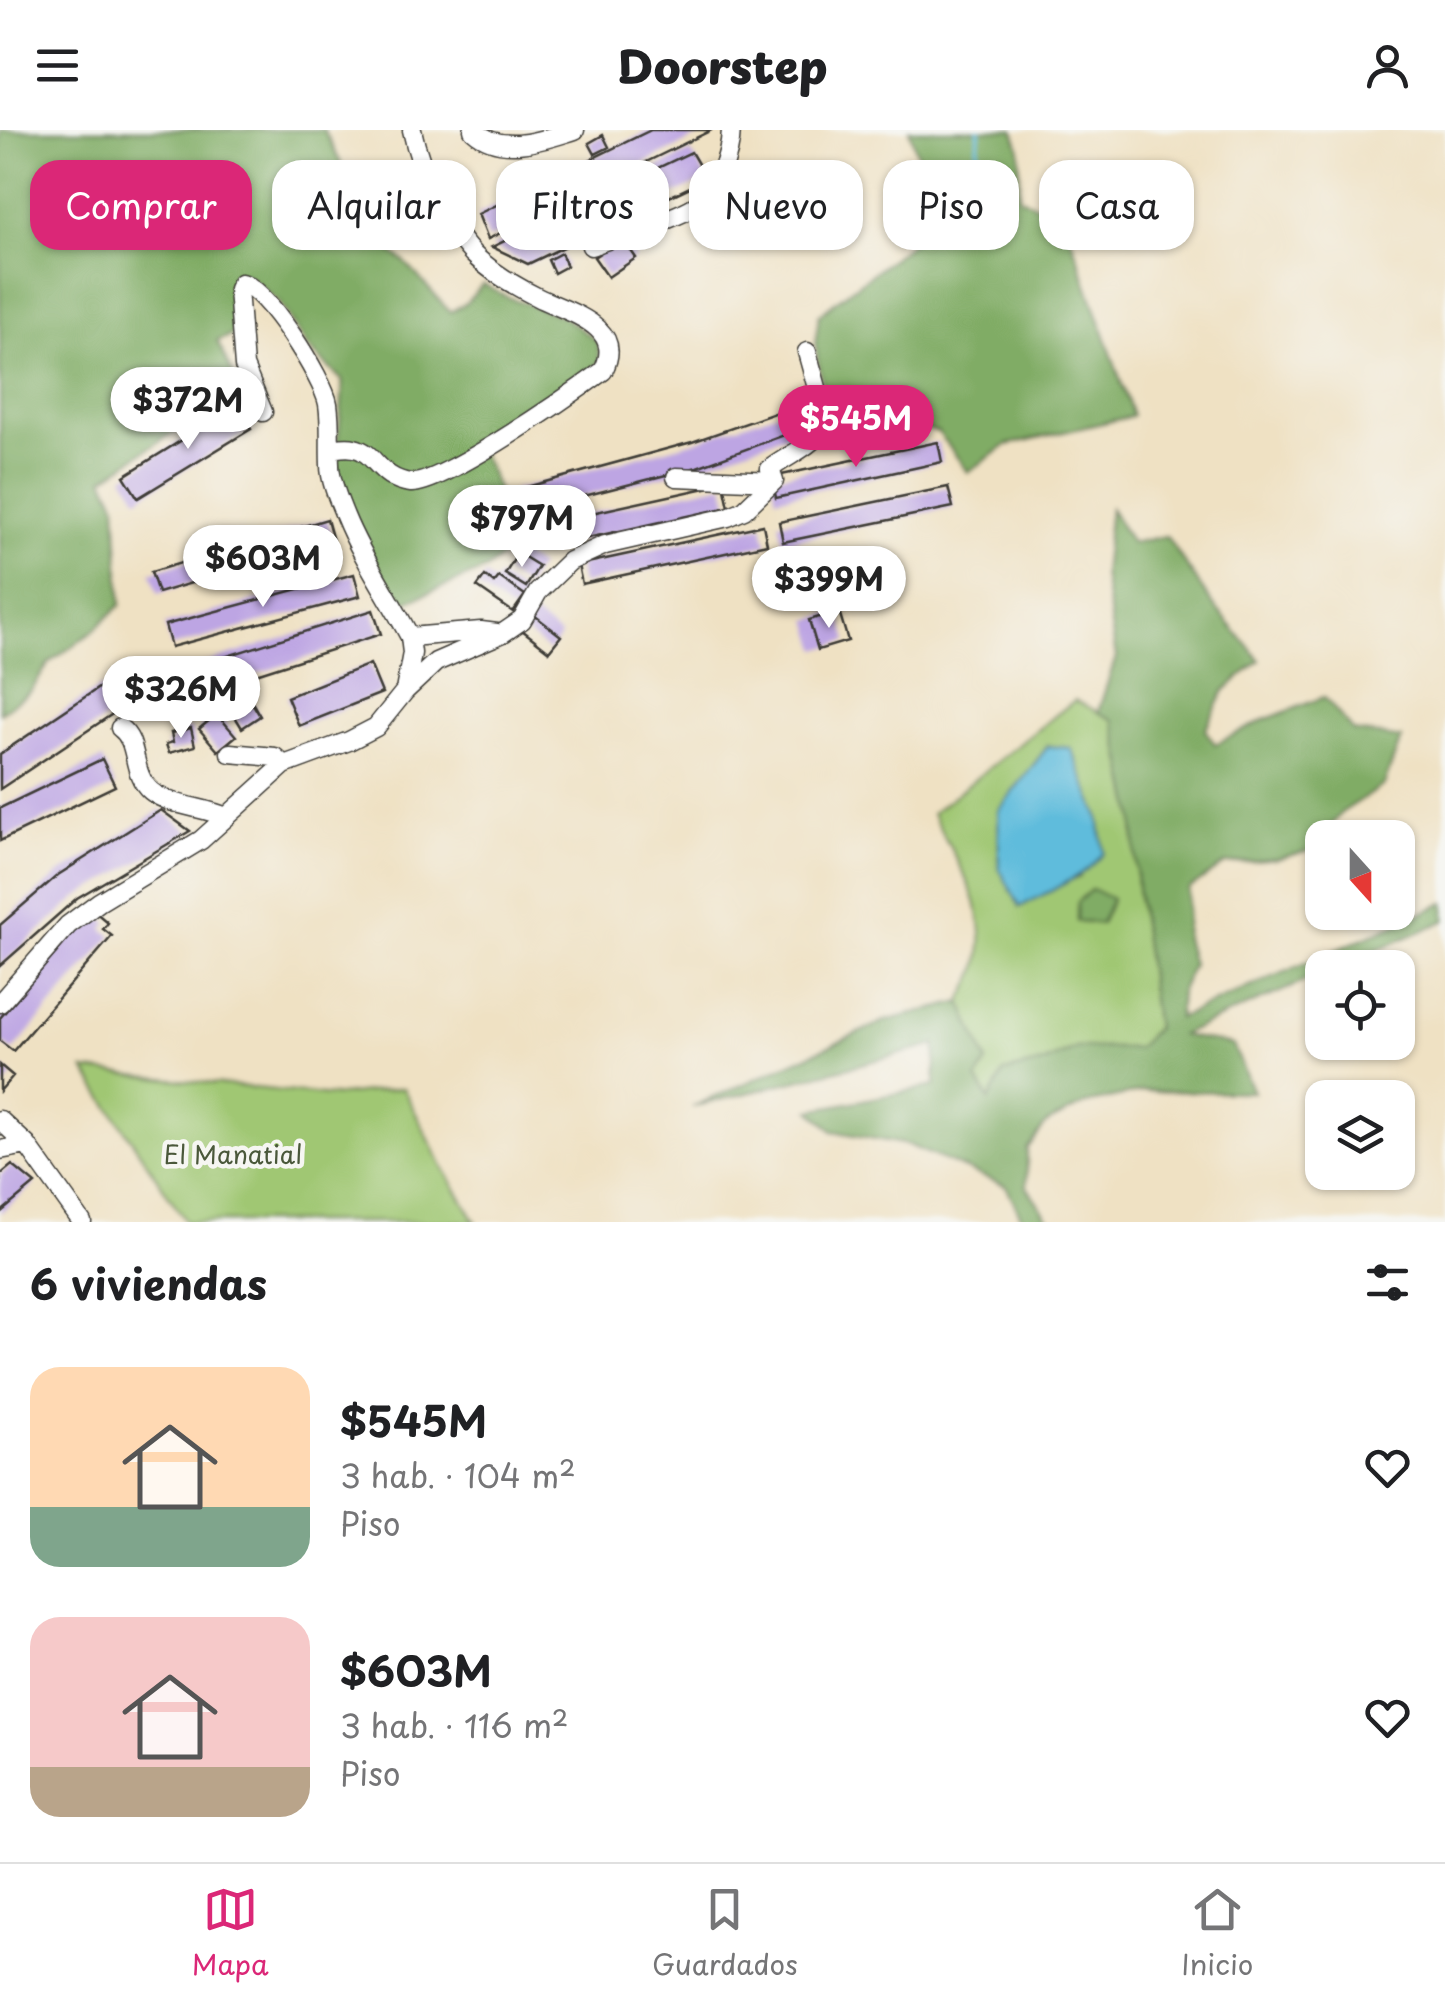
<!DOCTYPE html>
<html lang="es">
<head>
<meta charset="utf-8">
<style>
  :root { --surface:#fff; --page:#f2f2f2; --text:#202124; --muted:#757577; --line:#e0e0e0; --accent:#db2777 }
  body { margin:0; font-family:"Playpen Sans",sans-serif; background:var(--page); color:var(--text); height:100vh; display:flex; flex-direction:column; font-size:38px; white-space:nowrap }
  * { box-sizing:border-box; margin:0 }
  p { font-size:32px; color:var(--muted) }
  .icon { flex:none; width:55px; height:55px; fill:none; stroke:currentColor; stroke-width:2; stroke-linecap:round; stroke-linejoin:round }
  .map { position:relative; height:1092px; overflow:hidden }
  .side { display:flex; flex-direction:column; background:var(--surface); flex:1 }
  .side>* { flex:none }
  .hud { position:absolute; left:30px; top:30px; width:1385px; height:90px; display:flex; gap:20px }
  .needle { width:65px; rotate:159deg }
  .controls { position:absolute; left:1305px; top:690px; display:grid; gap:20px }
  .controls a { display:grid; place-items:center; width:110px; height:110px; border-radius:20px; background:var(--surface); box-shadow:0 2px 8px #0004; font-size:50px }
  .price { position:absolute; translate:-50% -85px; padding:0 22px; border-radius:35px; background:#fff; color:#222; font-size:32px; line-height:65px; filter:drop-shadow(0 2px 5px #0008) }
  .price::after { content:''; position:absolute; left:50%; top:60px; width:30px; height:22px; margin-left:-15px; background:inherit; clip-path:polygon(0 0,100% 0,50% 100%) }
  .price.current { background:var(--accent); color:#fff }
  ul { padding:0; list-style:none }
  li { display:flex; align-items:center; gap:30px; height:250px; padding:0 30px }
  li span { display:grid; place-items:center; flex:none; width:280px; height:200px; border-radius:30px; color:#555 }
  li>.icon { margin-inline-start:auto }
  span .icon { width:120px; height:120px; fill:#fffc; stroke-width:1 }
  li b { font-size:42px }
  h2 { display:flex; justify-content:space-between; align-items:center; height:120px; padding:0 30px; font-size:42px }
  .chip { padding:0 35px; border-radius:30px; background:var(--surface); box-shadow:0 2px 8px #0004; font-size:35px; line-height:90px }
  .chip.current { background:var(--accent); color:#fff }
  header { display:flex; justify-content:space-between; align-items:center; height:130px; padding:0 30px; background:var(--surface); font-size:45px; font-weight:800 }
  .tab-bar { display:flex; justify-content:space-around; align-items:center; height:140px; border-top:2px solid var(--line); background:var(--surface); font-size:28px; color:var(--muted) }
  .tab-bar a { display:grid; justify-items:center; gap:5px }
  .tab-bar .current { color:var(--accent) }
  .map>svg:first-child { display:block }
  .green { fill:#a0c773; stroke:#5e7248; stroke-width:2.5; fill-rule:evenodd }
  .forest { fill:#80ac65; stroke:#4e6440; stroke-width:2.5 }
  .water { fill:#5ebcdc; stroke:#3d6c7c; stroke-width:2.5 }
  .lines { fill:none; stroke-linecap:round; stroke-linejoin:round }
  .stream { stroke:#5ebcdc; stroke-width:4 }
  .building { fill:#bda5e3 }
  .minor-casing { stroke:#3c3a35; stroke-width:21 }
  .minor { stroke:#fff; stroke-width:18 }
  .labels { text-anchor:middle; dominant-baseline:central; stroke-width:9; stroke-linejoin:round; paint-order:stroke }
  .park-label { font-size:25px; fill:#4a583a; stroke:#f6f6f2 }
</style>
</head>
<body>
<header><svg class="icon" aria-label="menu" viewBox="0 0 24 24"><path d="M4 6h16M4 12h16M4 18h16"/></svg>Doorstep<svg class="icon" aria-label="person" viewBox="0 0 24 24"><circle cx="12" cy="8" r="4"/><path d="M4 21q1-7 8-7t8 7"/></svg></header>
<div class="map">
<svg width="1445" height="1092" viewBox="0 0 1445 1092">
  <rect width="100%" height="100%" fill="#f6f6f2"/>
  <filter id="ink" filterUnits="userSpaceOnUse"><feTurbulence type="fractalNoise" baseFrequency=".01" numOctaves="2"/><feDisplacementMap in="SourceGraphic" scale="20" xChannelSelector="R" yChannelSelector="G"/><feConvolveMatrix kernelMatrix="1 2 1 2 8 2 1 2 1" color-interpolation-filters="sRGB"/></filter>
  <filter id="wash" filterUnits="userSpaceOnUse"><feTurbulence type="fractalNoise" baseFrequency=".0048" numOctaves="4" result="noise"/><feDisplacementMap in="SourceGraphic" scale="40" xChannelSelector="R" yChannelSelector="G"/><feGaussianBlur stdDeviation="2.25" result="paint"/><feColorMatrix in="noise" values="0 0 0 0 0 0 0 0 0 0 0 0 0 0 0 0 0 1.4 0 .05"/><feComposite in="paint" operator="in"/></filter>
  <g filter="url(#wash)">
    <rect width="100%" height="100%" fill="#efe1c3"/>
    <path class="green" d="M1075,570L1114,590L1134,686L1137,758L1156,897L1138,918H1077L1043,933L1004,942L990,970L977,949L987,932L961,872C967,860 975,848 978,836C993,779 955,731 932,683ZM1048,616L1080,747L1062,752L1020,777L1029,642Z
      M85,940L332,966L403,958L444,1039L476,1092H186Z"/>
    <path class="forest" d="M0,0H324L349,49L356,73L384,117L404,131L450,182L466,173L483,154L505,166L564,187L598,212L600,231C573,269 517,289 477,313L513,395V417L487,439L394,477C376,441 336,374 336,334C336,306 344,279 342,250L308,218L278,171L247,145L236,147L232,164L233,205L217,211L240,258L104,348L116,373L121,475L92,502L49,533L31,561L0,583Z
      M909,0H1014L1020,19L1019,67L1064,88L1133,286L1007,315L968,342L938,302L905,293L830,295L815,214L819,185C856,153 899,128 932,92L929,58Z
      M1110,378L1131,413L1166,406L1212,473L1260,530L1225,560L1205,600L1215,614L1264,590L1324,567L1353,601L1401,609L1384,655L1341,683L1312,720L1276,729L1225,734L1189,759L1185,808L1192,835L1180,863L1178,888L1445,773V791L1338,837L1322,838V844L1181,905L1233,915L1253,962L1144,961L1086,974L1047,993L1027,1019V1057L1051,1092H1024L1006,1056L908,1015L833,1001L811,980L935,956L936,915L692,977L885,891L961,872L987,932L977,949L989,970L1004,942L1043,933L1077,918H1137L1156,898L1137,758L1134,686L1114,590L1098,582L1116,527L1103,444Z
      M1092,759L1112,769L1101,794L1077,791V772Z"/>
    <path class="water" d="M1048,616L1071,618L1099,687L1104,723C1083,749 1049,760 1020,777L999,738L998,681Z"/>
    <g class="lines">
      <path class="stream" d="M979,0L975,46L981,103"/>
    </g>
    <g id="blocks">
      <path class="building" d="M651,0H712L488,109L478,84Z
        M603,5L609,17L595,24L589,13Z
        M691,22L707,49L528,134L492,117Z
        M622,108L636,128L608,147L594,127Z
        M561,123L567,136L554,143L548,130Z
        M815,269L823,291L697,337L518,383L512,361L692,312Z
        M237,276L251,299L138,368L124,346Z
        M938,312L942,332L776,368L772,347Z
        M724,354L729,377L551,416L546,393Z
        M948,357L953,377L783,412L779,392Z
        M327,389L333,411L158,463L151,442Z
        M763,395L767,414L582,454L578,435Z
        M518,423L539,436L526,457L505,444Z
        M354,444L360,466L171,517L165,495Z
        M485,446L494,453L499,447L525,465L513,482L477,457Z
        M373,480L381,504L156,576L148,551Z
        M839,481L848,511L818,520L809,490Z
        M534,485L561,506L549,521L522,500Z
        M370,534L382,563L299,596L287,567Z
        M100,557L117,581L0,659V624Z
        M253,574L260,586L242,598L234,585Z
        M217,584L236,606L218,621L199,599Z
        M191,598L195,616L169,623L166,614L173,612L171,603Z
        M102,629L115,656L0,711V678Z
        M161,680L190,701L77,768L0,836V795L58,745Z
        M93,780L108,793L103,799L112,806L13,921L0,911V888Z
        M0,935L13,946L0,961Z
        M12,1035L35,1054L0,1083V1045Z"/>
    </g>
  </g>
  <g filter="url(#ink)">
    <use href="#blocks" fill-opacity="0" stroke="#3c3a35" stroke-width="2.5"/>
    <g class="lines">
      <defs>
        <path id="minor" d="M473,0C502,26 542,10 575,0
          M591,116C618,105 672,91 695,76C718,62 730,26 731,0
          M263,282L244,236L238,159L241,153C265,155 324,250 328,274C331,294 329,315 330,335C330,351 339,371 345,386C362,428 389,467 410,507L412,523L405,561
          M331,319C338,318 347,316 354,318C376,322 378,349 411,353C441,356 573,263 603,241C627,195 566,182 537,167C515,156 490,141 473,124C445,94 420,39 412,0
          M676,347L774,351
          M410,507L481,501L497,503
          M120,598C140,612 130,643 151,661C169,676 204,677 226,687
          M230,623L275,627L284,635
          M0,873L68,795L99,772L201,710L284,635L349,611L376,597L405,561L436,532L503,503L522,490L538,462L570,431L605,415L728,387L744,380L774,351L770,339C790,323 817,316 826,290L807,222
          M0,990L27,1015L82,1092
          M0,1020L27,1015"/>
      </defs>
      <use href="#minor" class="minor-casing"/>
      <use href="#minor" class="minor"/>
    </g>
  </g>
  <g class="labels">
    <g class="park-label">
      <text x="233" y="1024">El Manatial</text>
    </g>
  </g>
</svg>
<div class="controls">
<a><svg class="needle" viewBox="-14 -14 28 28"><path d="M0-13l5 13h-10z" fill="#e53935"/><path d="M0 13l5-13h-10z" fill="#757577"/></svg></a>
<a><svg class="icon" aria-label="locate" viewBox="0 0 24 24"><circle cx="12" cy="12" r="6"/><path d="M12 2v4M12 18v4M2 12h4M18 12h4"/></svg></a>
<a><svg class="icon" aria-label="layers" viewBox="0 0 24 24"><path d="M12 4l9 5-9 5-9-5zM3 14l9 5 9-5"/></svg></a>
</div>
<b class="price" style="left:188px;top:322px">$372M</b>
<b class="price current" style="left:856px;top:340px">$545M</b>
<b class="price" style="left:522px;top:440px">$797M</b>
<b class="price" style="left:263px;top:480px">$603M</b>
<b class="price" style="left:829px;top:501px">$399M</b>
<b class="price" style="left:181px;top:611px">$326M</b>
<div class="hud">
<a class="chip current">Comprar</a>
<a class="chip">Alquilar</a>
<a class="chip">Filtros</a>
<a class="chip">Nuevo</a>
<a class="chip">Piso</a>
<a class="chip">Casa</a>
</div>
</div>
<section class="side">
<h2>6 viviendas<svg class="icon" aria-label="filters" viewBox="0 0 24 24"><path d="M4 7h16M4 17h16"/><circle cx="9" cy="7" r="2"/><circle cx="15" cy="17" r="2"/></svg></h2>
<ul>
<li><span style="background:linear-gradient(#ffd9b3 70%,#7fa58c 0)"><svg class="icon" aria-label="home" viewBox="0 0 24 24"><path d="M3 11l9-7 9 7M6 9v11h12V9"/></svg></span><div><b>$545M</b><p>3 hab. · 104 m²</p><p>Piso</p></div><svg class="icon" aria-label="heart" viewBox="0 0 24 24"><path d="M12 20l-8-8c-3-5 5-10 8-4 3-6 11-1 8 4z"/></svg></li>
<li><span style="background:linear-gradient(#f6c9c9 75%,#b9a48a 0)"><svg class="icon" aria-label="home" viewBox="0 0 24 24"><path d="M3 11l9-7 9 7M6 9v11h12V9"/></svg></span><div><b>$603M</b><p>3 hab. · 116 m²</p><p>Piso</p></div><svg class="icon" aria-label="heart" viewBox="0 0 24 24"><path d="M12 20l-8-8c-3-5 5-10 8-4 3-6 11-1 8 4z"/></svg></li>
</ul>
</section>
<nav class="tab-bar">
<a class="current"><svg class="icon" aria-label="map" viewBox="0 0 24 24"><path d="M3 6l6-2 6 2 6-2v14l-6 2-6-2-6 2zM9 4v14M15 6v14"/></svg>Mapa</a>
<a><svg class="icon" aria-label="saved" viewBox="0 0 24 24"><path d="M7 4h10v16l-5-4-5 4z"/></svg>Guardados</a>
<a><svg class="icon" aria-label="home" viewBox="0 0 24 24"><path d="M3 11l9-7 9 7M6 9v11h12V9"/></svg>Inicio</a>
</nav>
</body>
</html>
